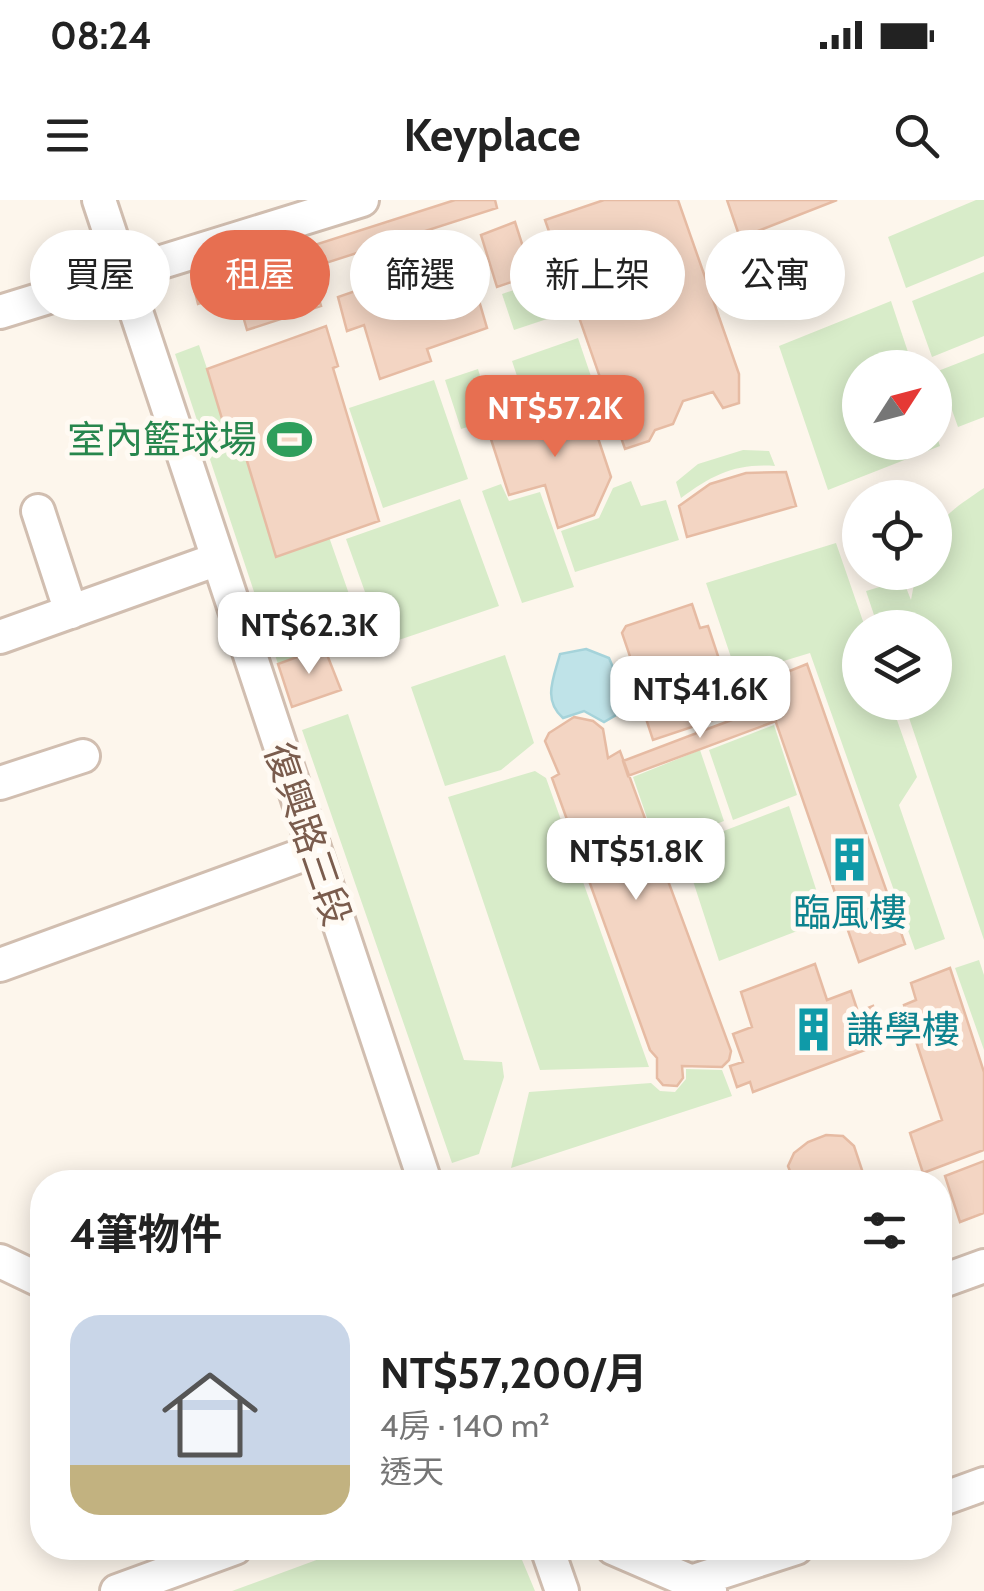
<!DOCTYPE html>
<html lang="zh-TW">
<head>
<meta charset="utf-8">
<style>
  :root { --surface:#fff; --page:#f2f2f2; --text:#222; --muted:#767676; --accent:#e76f51 }
  body { margin:0; font-family:Cabin,"Noto Sans TC",sans-serif; background:var(--page); color:var(--text); height:100vh; display:flex; flex-direction:column; font-size:38px; white-space:nowrap }
  * { box-sizing:border-box; margin:0 }
  p { font-size:32px; color:var(--muted) }
  .icon { flex:none; width:55px; height:55px; fill:none; stroke:currentColor; stroke-width:2; stroke-linecap:round; stroke-linejoin:round }
  .map { position:relative; flex:1; overflow:hidden }
  .panel { position:absolute; left:30px; top:970px; width:922px; height:390px; display:flex; flex-direction:column; background:var(--surface); border-radius:40px; box-shadow:0 5px 25px #0003 }
  .panel>* { flex:none }
  .hud { position:absolute; left:30px; top:30px; width:925px; height:90px; display:flex; gap:20px }
  .needle { width:65px; rotate:54deg }
  .controls { position:absolute; left:842px; top:150px; display:grid; gap:20px }
  .controls a { display:grid; place-items:center; width:110px; height:110px; border-radius:50%; background:var(--surface); box-shadow:0 5px 25px #0003; font-size:50px }
  .price { position:absolute; translate:-50% -85px; padding:0 22px; border-radius:20px; background:#fff; color:#222; font-size:32px; line-height:65px; filter:drop-shadow(0 2px 5px #0008) }
  .price::after { content:''; position:absolute; left:50%; top:60px; width:30px; height:22px; margin-left:-15px; background:inherit; clip-path:polygon(0 0,100% 0,50% 100%) }
  .price.current { background:var(--accent); color:#fff }
  ul { padding:0; list-style:none }
  li { display:flex; align-items:center; gap:30px; height:250px; padding:0 40px }
  li span { display:grid; place-items:center; flex:none; width:280px; height:200px; border-radius:30px; color:#555 }
  li>.icon { margin-inline-start:auto }
  span .icon { width:120px; height:120px; fill:#fffc; stroke-width:1 }
  li b { font-size:42px }
  h2 { display:flex; justify-content:space-between; align-items:center; height:120px; padding:0 40px; font-size:42px }
  .chip { padding:0 35px; border-radius:45px; background:var(--surface); box-shadow:0 5px 25px #0003; font-size:35px; line-height:90px }
  .chip.current { background:var(--accent); color:#fff }
  .status { display:flex; justify-content:space-between; align-items:center; height:70px; padding:0 50px; background:var(--surface); direction:ltr }
  .status svg { height:28px; fill:currentColor }
  header { display:flex; justify-content:space-between; align-items:center; height:130px; padding:0 40px; background:var(--surface); font-size:45px; font-weight:800 }
  .map>svg:first-child { display:block }
  .green { fill:#d8ecc9 }
  .water { fill:#bfe3e8; stroke:#a5d3da; stroke-width:2.5 }
  .building { fill:#f3d5c3; stroke:#e6bba3; stroke-width:2.5 }
  .lines { fill:none; stroke-linecap:round; stroke-linejoin:round }
  .minor-casing { stroke:#d1beb0; stroke-width:38 }
  .minor { stroke:#fff; stroke-width:32 }
  .labels { text-anchor:middle; dominant-baseline:central; stroke-width:10; stroke-linejoin:round; paint-order:stroke }
  .leisure-label { font-size:38px; fill:#27864d; stroke:#fffaf3; text-anchor:end }
  .street-label { font-size:38px; fill:#7a5c4d; stroke:#fffaf3 }
  .culture-label { font-size:38px; fill:#0d838f; stroke:#fffaf3 }
</style>
</head>
<body>
<div class="status"><b>08:24</b><svg viewBox="0 0 49 12"><path d="M0 12V9h3v3zM5 12V6h3v6zM10 12V3h3v9zM15 12V0h3v12zM26 1h20v11H26zM47 4h2v5h-2z"/></svg></div>
<header><svg class="icon" aria-label="menu" viewBox="0 0 24 24"><path d="M4 6h16M4 12h16M4 18h16"/></svg>Keyplace<svg class="icon" aria-label="search" viewBox="0 0 24 24"><circle cx="10" cy="10" r="6"/><path d="M15 15l6 6"/></svg></header>
<div class="map">
<svg width="984" height="1391" viewBox="0 0 984 1391">
  <rect width="100%" height="100%" fill="#fdf6ec"/>
  <path class="green" d="M976,0H984V56L906,88L888,37Z
    M984,72V136L932,157L912,101Z
    M538,82L550,118L514,130L502,94Z
    M891,101L913,167L860,168V242H935V231L940,246L828,290L779,146Z
    M578,138L596,191L529,212L512,161Z
    M199,145L227,227L235,226L279,352L329,337L363,434L278,464L175,154Z
    M984,153V217L958,227L938,171Z
    M478,169L493,219L461,229L445,180Z
    M434,180L468,279L383,308L349,208Z
    M743,250L769,251L775,266C736,263 712,275 681,298L676,282L698,264Z
    M631,281L641,306L666,300L679,340L575,372L561,331L599,318L613,288Z
    M501,284L509,301L540,292L574,387L522,403L482,291Z
    M984,288V740L904,503L935,502V428L878,427L866,391L903,380L911,400L916,373L935,372C935,319 940,318 984,288Z
    M460,299L499,406L384,445L346,339Z
    M836,343L865,427L860,428V502L891,503L917,577L899,605L945,739L915,750L810,453L737,475L706,383Z
    M505,455L534,543L501,570L445,586L411,487Z
    M348,514L464,860L502,862L504,877L479,954L452,963L302,530Z
    M774,525L797,595L733,620L709,550Z
    M700,550L724,621L657,647L633,577Z
    M535,571L546,578L649,867L540,870L448,597Z
    M789,606L826,720L719,761L682,647Z
    M979,760L984,775V850L955,768Z
    M686,869L722,870L732,896L511,968L529,892L651,883L660,891L675,892L686,879Z
    M349,1348H517L535,1391H232Z"/>
  <path class="water" d="M586,449L609,458L630,507L604,522L584,511L563,518C542,500 554,477 560,454Z"/>
  <path class="building" d="M455,0H495L497,8L198,104L193,84Z
    M604,0H678L739,174V203L723,208L713,192L683,201L673,224L655,230L649,241L625,249L545,20Z
    M727,0H837L740,38Z
    M515,22L532,75L497,87L481,35Z
    M465,53L487,128L427,149L431,161L380,179L364,125L347,131L338,97Z
    M315,85L321,106L247,130L241,109Z
    M326,126L338,166L333,168L379,321L276,357L237,228L226,232L207,169Z
    M585,199L611,277L594,315L558,328L545,285L509,295L488,230Z
    M786,272L796,306L687,337L679,306L710,284L746,273Z
    M692,404L700,428L708,426L733,501L724,504L728,515L653,540L630,470L634,468L622,433L626,426Z
    M324,447L341,490L292,507L278,464Z
    M807,464L905,744L859,762L762,482Z
    M770,506L776,521L628,576L623,561L697,533L695,526L700,524L702,531Z
    M574,517L593,521L603,529L608,558L620,551L731,851L729,860L722,867L682,866L683,878L677,886L663,885L657,878V858L650,850L552,578L559,574L545,541L549,533Z
    M815,764L827,800L851,791L858,812L873,806L881,831L869,836L873,847L753,892L750,882L737,887L730,866L743,862L733,834L752,827L741,792Z
    M950,768L984,872V950L923,973L910,933L942,920L904,805L916,800L911,783Z
    M826,935L843,936L854,946L866,982H794L788,966L794,953L808,942Z
    M984,961V1013L960,1022L945,976Z"/>
  <g class="lines">
    <defs>
      <path id="minor" d="M99,0L425,982
        M0,112L362,0
        M38,311L71,412
        M0,437L218,359
        M0,583L83,556
        M0,765L313,651
        M0,1061L42,1081
        M940,1082L984,1066
        M940,1300L984,1284
        M547,1348L562,1391
        M613,1348L710,1390
        M691,1382L796,1348
        M117,1391L235,1348"/>
    </defs>
    <use href="#minor" class="minor-casing"/>
    <use href="#minor" class="minor"/>
  </g>
  <defs>
    <symbol id="stadium-bare" viewBox="-9 -9 18 18"><path d="M0-5a6.5 5 0 1 0 0 10a6.5 5 0 1 0 0-10ZM-3.5-1.8h7v3.6h-7Z" fill="#2e9e5b" stroke="#fffaf3" stroke-width="2.5" paint-order="stroke"/></symbol>
    <symbol id="building-bare" viewBox="-9 -9 18 18"><path d="M-4-6H4V6H1V3H-1V6H-4ZM-2.5-4.3h1.7v1.8h-1.7ZM.8-4.3h1.7v1.8H.8ZM-2.5-1h1.7V.8h-1.7ZM.8-1h1.7V.8H.8Z" fill="#0f9aa8" stroke="#fffaf3" stroke-width="2.5" paint-order="stroke"/></symbol>
  </defs>
  <g fill-rule="evenodd">
    <use href="#stadium-bare" x="258" y="208" width="63" height="63"/>
    <use href="#building-bare" x="818" y="628" width="63" height="63"/>
    <use href="#building-bare" x="782" y="798" width="63" height="63"/>
  </g>
  <g class="labels">
    <g class="leisure-label">
      <text x="257" y="239">室內籃球場</text>
    </g>
    <g class="street-label">
      <text transform="translate(308 634) rotate(71)">復興路三段</text>
    </g>
    <g class="culture-label">
      <text x="850" y="712">臨風樓</text>
      <text x="846" y="829" text-anchor="start">謙學樓</text>
    </g>
  </g>
</svg>
<div class="controls">
<a><svg class="needle" viewBox="-14 -14 28 28"><path d="M0-13l5 13h-10z" fill="#e53935"/><path d="M0 13l5-13h-10z" fill="#767676"/></svg></a>
<a><svg class="icon" aria-label="locate" viewBox="0 0 24 24"><circle cx="12" cy="12" r="6"/><path d="M12 2v4M12 18v4M2 12h4M18 12h4"/></svg></a>
<a><svg class="icon" aria-label="layers" viewBox="0 0 24 24"><path d="M12 4l9 5-9 5-9-5zM3 14l9 5 9-5"/></svg></a>
</div>
<b class="price current" style="left:555px;top:260px">NT$57.2K</b>
<b class="price" style="left:309px;top:477px">NT$62.3K</b>
<b class="price" style="left:700px;top:541px">NT$41.6K</b>
<b class="price" style="left:636px;top:703px">NT$51.8K</b>
<div class="hud">
<a class="chip">買屋</a>
<a class="chip current">租屋</a>
<a class="chip">篩選</a>
<a class="chip">新上架</a>
<a class="chip">公寓</a>
</div>
<section class="panel">
<h2>4筆物件<svg class="icon" aria-label="filters" viewBox="0 0 24 24"><path d="M4 7h16M4 17h16"/><circle cx="9" cy="7" r="2"/><circle cx="15" cy="17" r="2"/></svg></h2>
<ul>
<li><span style="background:linear-gradient(#c9d6e8 75%,#c2b280 0)"><svg class="icon" aria-label="home" viewBox="0 0 24 24"><path d="M3 11l9-7 9 7M6 9v11h12V9"/></svg></span><div><b>NT$57,200/月</b><p>4房 · 140 m²</p><p>透天</p></div></li>
</ul>
</section>
</div>
</body>
</html>
